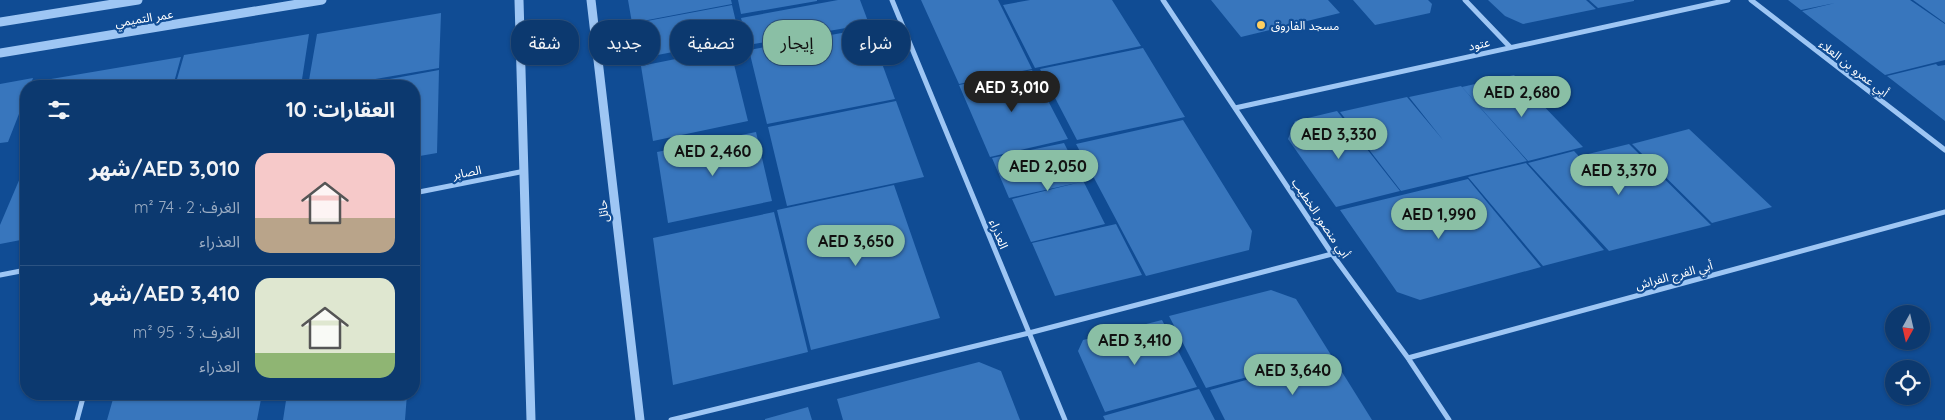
<!DOCTYPE html>
<html lang="ar">
<head>
<meta charset="utf-8">
<style>
  :root { --surface:#0c396f; --page:#1a4477; --text:#f1f3f6; --muted:#9aacc3; --line:#2c5382; --accent:#8abfa5 }
  body { margin:0; font-family:Quicksand,"Noto Sans Arabic",sans-serif; background:var(--page); color:var(--text); direction:rtl; height:100vh; display:flex; flex-direction:column; font-size:19px; white-space:nowrap }
  * { box-sizing:border-box; margin:0 }
  p { font-size:16px; color:var(--muted) }
  .icon { flex:none; width:28px; height:28px; fill:none; stroke:currentColor; stroke-width:2; stroke-linecap:round; stroke-linejoin:round }
  .map { position:relative; flex:1; overflow:hidden; direction:ltr }
  .side { position:absolute; left:20px; top:80px; width:400px; height:320px; display:flex; flex-direction:column; background:var(--surface); border-radius:20px; box-shadow:0 1px 4px #0004,0 0 0 1px var(--line); direction:rtl }
  .side>* { flex:none }
  .hud { position:absolute; left:435px; top:20px; width:475px; height:45px; direction:rtl; display:flex; gap:10px }
  .needle { width:32px; rotate:188deg }
  .controls { position:absolute; left:1885px; top:305px; display:grid; gap:10px }
  .controls a { display:grid; place-items:center; width:45px; height:45px; border-radius:50%; background:var(--surface); box-shadow:0 1px 4px #0004,0 0 0 1px var(--line); font-size:25px }
  .price { position:absolute; translate:-50% -42px; padding:0 11px; border-radius:18px; background:var(--accent); color:#111; font-size:16px; line-height:32px; filter:drop-shadow(0 1px 2px #0008) }
  .price::after { content:''; position:absolute; left:50%; top:30px; width:15px; height:11px; margin-left:-8px; background:inherit; clip-path:polygon(0 0,100% 0,50% 100%) }
  .price.on { background:#222; color:#fff }
  ul { padding:0; list-style:none }
  li { display:flex; align-items:center; gap:15px; height:125px; padding:0 25px }
  li+li { border-top:1px solid var(--line) }
  li span { display:grid; place-items:center; flex:none; width:140px; height:100px; border-radius:15px; color:#555 }
  li>.icon { margin-inline-start:auto }
  span .icon { width:60px; height:60px; fill:#fffc; stroke-width:1 }
  li b { font-size:21px }
  h2 { display:flex; justify-content:space-between; align-items:center; height:60px; padding:0 25px; font-size:21px }
  .tag { padding:0 18px; border-radius:20px; background:var(--surface); box-shadow:0 1px 4px #0004,0 0 0 1px var(--line); font-size:18px; line-height:45px }
  .tag.on { background:var(--accent); color:#111 }
  .map>svg:first-child { display:block }
  .building { fill:#3876bd }
  .lines { fill:none; stroke-linecap:round; stroke-linejoin:round }
  .minor { stroke:#9ec6f4; stroke-width:5 }
  .tertiary { stroke:#9ec6f4; stroke-width:9 }
  .poi-dot { fill:#ffcf60; stroke:#104c94; stroke-width:2 }
  .labels { text-anchor:middle; dominant-baseline:central; stroke-width:4.5; stroke-linejoin:round; paint-order:stroke }
  .street-label { font-size:12px; fill:#fff; stroke:#104c94 }
  .poi-label { font-size:12px; fill:#fff; stroke:#104c94; text-anchor:start }
</style>
</head>
<body>
<div class="map">
<svg width="1945" height="420" viewBox="0 0 1945 420">
  <rect width="100%" height="100%" fill="#104c94"/>
  <path class="building" d="M628,0H731L732,4L632,23Z
    M738,0H817V1L741,14Z
    M838,0H860L869,24L748,45L741,18Z
    M921,0H998L1032,69L959,84Z
    M1030,0H1112L1141,46L1035,68L1003,5Z
    M1211,0H1328L1340,13L1241,37Z
    M1353,0H1428L1432,4L1430,13L1375,25Z
    M1488,0H1586L1596,9L1523,24L1505,16Z
    M1589,0H1634V1L1598,8Z
    M1788,0H1910L1945,24V60L1885,75L1802,11L1835,3L1801,10Z
    M1913,0H1945V23Z
    M732,5L740,39L637,59L631,24Z
    M441,13L439,68L335,86H308L317,34Z
    M869,28L895,99L767,124L749,50Z
    M309,34L301,86H175L184,55Z
    M730,48L748,121L653,141L641,66Z
    M1143,48L1185,117L1077,140L1040,69Z
    M181,57L173,86H48L51,79Z
    M1936,64L1938,66L1945,65V121L1887,76Z
    M439,70L437,153L414,157V86L357,85Z
    M1032,70L1068,139L990,157L959,85Z
    M1514,75L1583,147L1528,161L1462,87Z
    M33,78L30,86H26V96L8,142L0,143V84Z
    M1461,86L1527,161L1401,191L1340,112L1407,97L1443,140L1409,97Z
    M896,101L924,177L787,206L768,127Z
    M1337,111L1400,191L1336,207L1288,139L1295,121Z
    M1183,120L1252,231L1249,250L1146,276L1076,144Z
    M1689,129L1772,207L1712,223L1632,144Z
    M756,132L772,201L668,223L657,152Z
    M1064,143L1105,224L1031,242L1012,199L1081,182L1009,198L992,158Z
    M1629,144L1711,225L1609,251L1528,163L1574,151L1605,184L1580,156Z
    M1526,163L1604,250L1543,266L1468,177Z
    M26,164V239L0,244V225Z
    M1468,179L1541,267L1420,300L1397,292L1340,210Z
    M894,185L940,318L811,350L777,210Z
    M774,212L808,352L673,385L653,238Z
    M1116,224L1142,275L1055,296L1032,243Z
    M1271,290L1296,299L1331,355L1206,388L1169,316Z
    M1162,320L1197,387L1105,412L1078,351L1083,340Z
    M1332,356L1372,420H1225L1210,390Z
    M979,362L1001,371L1020,420H843L837,399Z
    M1199,389L1215,420H1105L1103,416Z
    M138,394H262L257,420H107L113,399Z
    M287,394H407L405,420H283Z
    M808,407L812,420H765V419Z"/>
  <g class="lines">
    <path class="minor" d="M892,0L1065,420
      M1163,0L1332,254L1408,358L1449,420
      M1465,0L1510,47
      M1751,0L1945,150
      M1235,108L1728,0
      M414,193L525,171
      M0,275L26,270
      M1408,358L1945,212
      M77,420L84,394
      M671,420L1029,333L1332,254"/>
    <path class="tertiary" d="M519,0L531,420
      M591,0L640,420
      M0,22L138,0
      M0,53L322,0"/>
  </g>
  <circle class="poi-dot" cx="1261" cy="25" r="5"/>
  <g class="labels">
    <g class="street-label">
      <text transform="translate(144 18) rotate(-9)">عمر التميمي</text>
      <text transform="translate(1479 44) rotate(-13)">عتود</text>
      <text transform="translate(1854 68) rotate(38)">أبي عمرو بن العلاء</text>
      <text transform="translate(467 172) rotate(-11)">الصابر</text>
      <text transform="translate(603 211) rotate(-97)">حائل</text>
      <text transform="translate(1321 218) rotate(56)">أبي منصور الخطيب</text>
      <text transform="translate(999 234) rotate(68)">العذراء</text>
      <text transform="translate(1674 275) rotate(-15)">أبي الفرج الفراش</text>
    </g>
    <g class="poi-label">
      <text x="1271" y="25">مسجد الفاروق</text>
    </g>
  </g>
</svg>
<div class="controls">
<a><svg class="needle" viewBox="-14 -14 28 28"><path d="M0-13l5 13h-10z" fill="#e53935"/><path d="M0 13l5-13h-10z" fill="#9aacc3"/></svg></a>
<a><svg class="icon" aria-label="locate" viewBox="0 0 24 24"><circle cx="12" cy="12" r="6"/><path d="M12 2v4M12 18v4M2 12h4M18 12h4"/></svg></a>
</div>
<b class="price on" style="left:1012px;top:113px">AED 3,010</b>
<b class="price" style="left:1522px;top:118px">AED 2,680</b>
<b class="price" style="left:1339px;top:160px">AED 3,330</b>
<b class="price" style="left:713px;top:177px">AED 2,460</b>
<b class="price" style="left:1048px;top:192px">AED 2,050</b>
<b class="price" style="left:1619px;top:196px">AED 3,370</b>
<b class="price" style="left:1439px;top:240px">AED 1,990</b>
<b class="price" style="left:856px;top:267px">AED 3,650</b>
<b class="price" style="left:1135px;top:366px">AED 3,410</b>
<b class="price" style="left:1293px;top:396px">AED 3,640</b>
<div class="hud">
<a class="tag">شراء</a>
<a class="tag on">إيجار</a>
<a class="tag">تصفية</a>
<a class="tag">جديد</a>
<a class="tag">شقة</a>
</div>
<section class="side">
<h2>العقارات: 10<svg class="icon" aria-label="filters" viewBox="0 0 24 24"><path d="M4 7h16M4 17h16"/><circle cx="9" cy="7" r="2"/><circle cx="15" cy="17" r="2"/></svg></h2>
<ul>
<li><span style="background:linear-gradient(#f6c9c9 65%,#b9a48a 0)"><svg class="icon" aria-label="home" viewBox="0 0 24 24"><path d="M3 11l9-7 9 7M6 9v11h12V9"/></svg></span><div><b>AED 3,010/شهر</b><p>الغرف: 2 · 74 m²</p><p>العذراء</p></div></li>
<li><span style="background:linear-gradient(#dfe7d0 75%,#8fb573 0)"><svg class="icon" aria-label="home" viewBox="0 0 24 24"><path d="M3 11l9-7 9 7M6 9v11h12V9"/></svg></span><div><b>AED 3,410/شهر</b><p>الغرف: 3 · 95 m²</p><p>العذراء</p></div></li>
</ul>
</section>
</div>
</body>
</html>
